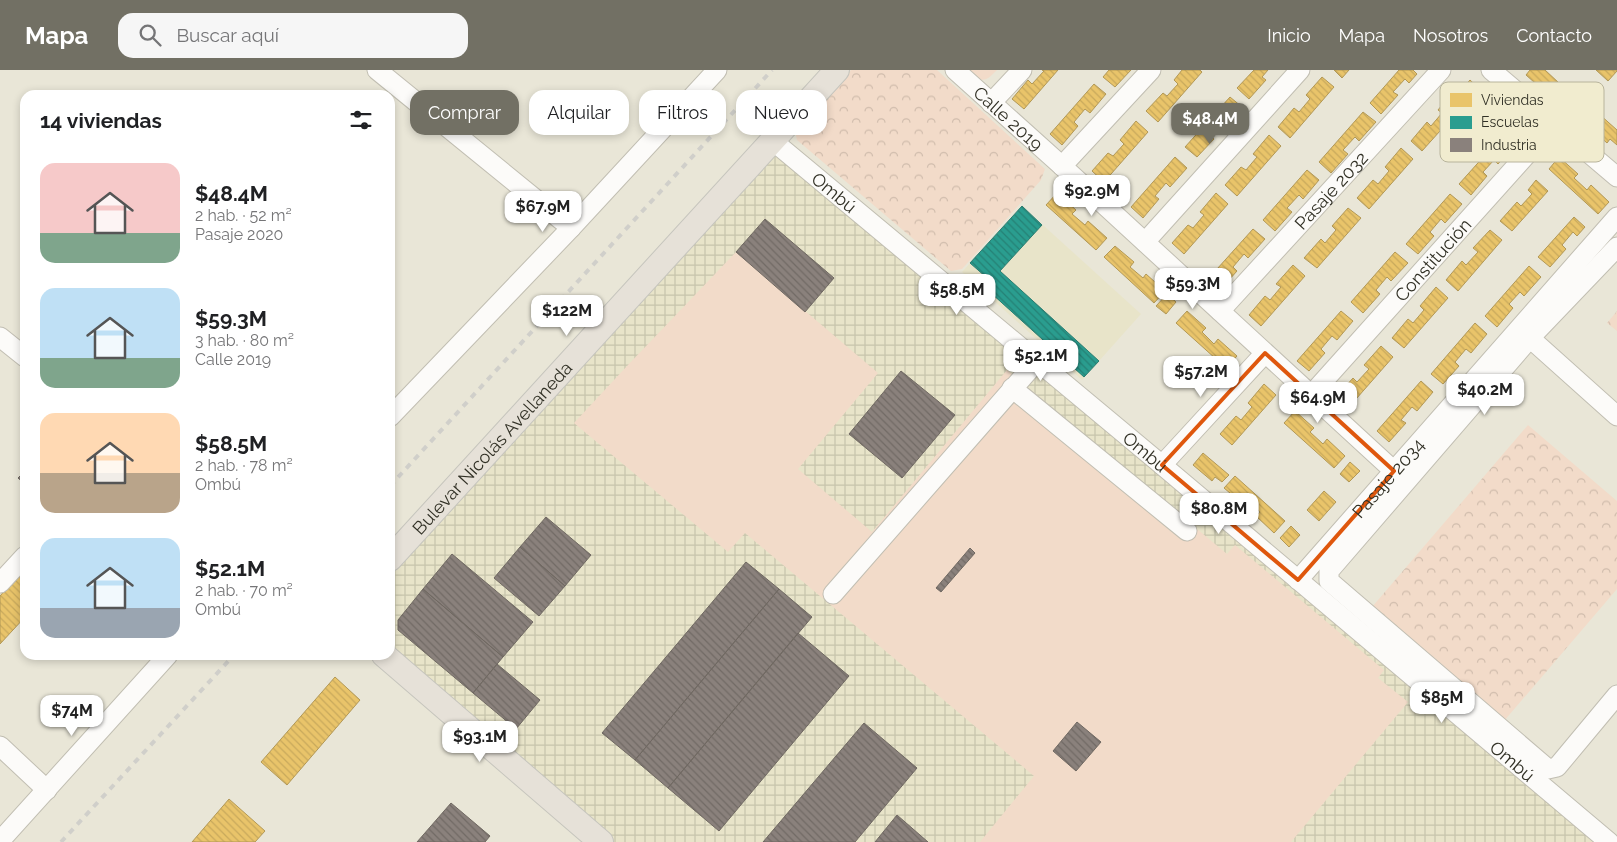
<!DOCTYPE html>
<html lang="es">
<head>
<meta charset="utf-8">
<style>
  :root { --surface:#fff; --page:#f6f6f6; --text:#202124; --muted:#757577; --accent:#727064 }
  body { margin:0; font-family:Raleway,sans-serif; background:var(--page); color:var(--text); height:100vh; display:flex; flex-direction:column; font-size:19px; white-space:nowrap }
  * { box-sizing:border-box; margin:0 }
  p { font-size:16px; color:var(--muted) }
  .icon { flex:none; width:28px; height:28px; fill:none; stroke:currentColor; stroke-width:2; stroke-linecap:round; stroke-linejoin:round }
  .map { position:relative; flex:1; overflow:hidden }
  .panel { position:absolute; left:20px; top:20px; width:375px; height:570px; display:flex; flex-direction:column; background:var(--surface); border-radius:15px; box-shadow:0 2px 8px #0003 }
  .panel>* { flex:none }
  .hud { position:absolute; left:410px; top:20px; width:475px; height:45px; display:flex; gap:10px }
  .price { position:absolute; translate:-50% -42px; padding:0 11px; border-radius:10px; background:#fff; color:#222; font-size:16px; line-height:32px; filter:drop-shadow(0 1px 2px #0008) }
  .price::after { content:''; position:absolute; left:50%; top:30px; width:15px; height:11px; margin-left:-8px; background:inherit; clip-path:polygon(0 0,100% 0,50% 100%) }
  .price.on { background:var(--accent); color:#fff }
  ul { padding:0; list-style:none }
  li { display:flex; align-items:center; gap:15px; height:125px; padding:0 20px }
  li span { display:grid; place-items:center; flex:none; width:140px; height:100px; border-radius:15px; color:#555 }
  li>.icon { margin-inline-start:auto }
  span .icon { width:60px; height:60px; fill:#fffc; stroke-width:1 }
  li b { font-size:21px }
  h2 { display:flex; justify-content:space-between; align-items:center; height:60px; padding:0 20px; font-size:21px }
  .pill { padding:0 18px; border-radius:15px; background:var(--surface); box-shadow:0 2px 8px #0003; font-size:18px; line-height:45px }
  .pill.on { background:var(--accent); color:#fff }
  header { display:flex; align-items:center; gap:30px; box-sizing:border-box; height:70px; padding:0 25px; background:var(--accent); color:#fff }
  header strong { font-size:24px }
  nav { display:flex; gap:28px; margin-inline-start:auto; font-size:18px }
  .search { width:350px; height:45px; background:var(--page); display:flex; align-items:center; gap:12px; box-sizing:border-box; padding:0 18px; border-radius:15px; color:var(--muted); font-size:19px }
  .map>svg:first-child { display:block }
  .built { fill:#e8e4c9 }
  .industrial { fill:url(#industrial-grid) }
  .grass { fill:#f2dbc9 }
  .park { fill:url(#park-crowns) }
  .homes { fill:url(#homes-back-hatch); stroke:#b29856 }
  .schools { fill:url(#schools-back-hatch); stroke:#2c7d70 }
  .industry { fill:url(#industry-back-hatch); stroke:#706962 }
  .lines { fill:none; stroke-linecap:round; stroke-linejoin:round }
  .minor-casing { stroke:#c1beb2; stroke-width:21 }
  .major-casing { stroke:#c6c5bd; stroke-width:26 }
  .minor { stroke:#fcfbf9; stroke-width:19 }
  .major { stroke:#e6e1d8; stroke-width:24 }
  .rail { stroke:#d0cfca; stroke-width:4; stroke-dasharray:6 6; stroke-linecap:butt }
  .marked { fill:none; stroke:#df570d; stroke-width:4; stroke-linejoin:round }
  .labels { text-anchor:middle; dominant-baseline:central; stroke-width:5; stroke-linejoin:round; paint-order:stroke }
  .street-label { font-size:18px; fill:#323126; stroke:#f1eccf }
  .key { fill:#f1eccf; stroke:#b8b49c; stroke-width:1 }
  .key-label { font-size:14px; fill:#323126 }
</style>
</head>
<body>
<header>
<strong>Mapa</strong>
<div class="search"><svg class="icon" aria-label="search" viewBox="0 0 24 24"><circle cx="10" cy="10" r="6"/><path d="M15 15l6 6"/></svg>Buscar aquí</div>
<nav><a>Inicio</a><a>Mapa</a><a>Nosotros</a><a>Contacto</a></nav>
</header>
<div class="map">
<svg width="1617" height="772" viewBox="0 0 1617 772">
  <defs>
    <pattern id="industrial-grid" width="8" height="8" patternUnits="userSpaceOnUse" patternTransform="scale(1.25)"><rect width="8" height="8" fill="#e8e4c9"/><path d="M0 4h8M4 0v8" fill="none" stroke="#c7c4ac"/></pattern>
    <pattern id="park-crowns" width="20" height="18" patternUnits="userSpaceOnUse" patternTransform="scale(1.25)"><rect width="20" height="18" fill="#f2dbc9"/><path d="M2 6a3 3 0 1 1 6 0M12 15a3 3 0 1 1 6 0" fill="none" stroke="#d0bcac"/></pattern>
    <pattern id="homes-back-hatch" width="6" height="6" patternUnits="userSpaceOnUse" patternTransform="scale(1.25)"><rect width="6" height="6" fill="#e9c46a"/><path d="M-1 5l2 2M0 0l6 6M5-1l2 2" fill="none" stroke="#c8a95c"/></pattern>
    <pattern id="schools-back-hatch" width="6" height="6" patternUnits="userSpaceOnUse" patternTransform="scale(1.25)"><rect width="6" height="6" fill="#2a9d8f"/><path d="M-1 5l2 2M0 0l6 6M5-1l2 2" fill="none" stroke="#258175"/></pattern>
    <pattern id="industry-back-hatch" width="6" height="6" patternUnits="userSpaceOnUse" patternTransform="scale(1.25)"><rect width="6" height="6" fill="#8a817c"/><path d="M-1 5l2 2M0 0l6 6M5-1l2 2" fill="none" stroke="#716a65"/></pattern>
  </defs>
  <rect width="100%" height="100%" fill="#e9e6d7"/>
  <path class="built" d="M1022,136L1141,244L1082,310L962,202Z"/>
  <path class="industrial" d="M773,71L1609,772H601L390,585V489Z"/>
  <path class="grass" d="M967,0H997C984,14 980,12 967,0Z
    M736,182L878,303L798,399L872,462L1007,300L1227,484L1235,475L1384,600L1378,608L1408,632L1291,772H980L1034,706L745,463L728,482L574,353L628,295Z"/>
  <path class="park" d="M851,0H937L1045,99L1041,110L962,199L951,201L797,70L795,61Z
    M1617,241V261L1607,253Z
    M1528,355L1617,431V519L1504,651L1372,537Z"/>
  <path class="homes" d="M1042,0H1058L1024,39L1012,29L1028,10L1032,14L1044,1Z
    M1109,0H1131L1115,17L1103,7Z
    M1182,0H1200L1202,2L1158,52L1146,41L1163,23L1167,26L1178,14L1174,10Z
    M1254,0H1268L1262,7L1266,10L1249,29L1237,18Z
    M1334,0H1349L1342,8Z
    M1399,0H1413L1417,4L1409,13L1405,9L1393,22L1398,25L1381,44L1370,33Z
    M1530,0H1545L1586,38L1576,49L1557,33L1561,28L1548,17L1544,21L1526,5Z
    M1596,0H1617V1L1608,11Z
    M1322,7L1334,17L1290,68L1278,57L1294,38L1299,42L1310,29L1306,25Z
    M1470,10L1488,27L1485,31L1491,37L1484,45L1459,22Z
    M1094,14L1106,24L1090,43L1085,39L1074,52L1078,56L1062,75L1050,64Z
    M1230,27L1242,37L1225,56L1221,52L1210,65L1214,69L1197,87L1185,77Z
    M1446,30L1458,41L1422,81L1411,71L1427,52L1431,56L1442,43L1438,40Z
    M1363,42L1376,52L1359,71L1355,67L1343,80L1348,84L1331,103L1319,92Z
    M1599,44L1617,60V75L1610,69L1607,73L1588,56Z
    M1136,51L1148,62L1104,112L1092,101L1108,83L1113,86L1124,74L1120,70Z
    M1269,65L1281,76L1237,126L1225,115L1241,97L1246,100L1257,87L1253,84Z
    M1495,74L1507,84L1498,94L1494,90L1483,102L1487,106L1471,125L1459,114Z
    M1401,78L1413,89L1369,139L1357,128L1373,110L1378,114L1389,101L1385,97Z
    M1175,87L1187,98L1170,117L1166,113L1155,126L1159,129L1143,148L1131,137Z
    M1559,87L1578,104L1574,108L1587,120L1591,115L1609,132L1598,144L1549,99Z
    M1307,100L1319,110L1303,129L1299,125L1287,138L1292,142L1275,161L1263,150Z
    M1536,110L1548,121L1512,161L1500,151L1517,132L1521,136L1532,124L1528,120Z
    M1057,123L1076,140L1072,144L1085,155L1088,151L1107,168L1096,180L1046,135Z
    M1216,123L1228,134L1184,184L1172,173L1188,155L1193,158L1204,145L1200,142Z
    M1450,124L1462,134L1445,153L1441,149L1430,162L1434,166L1418,184L1406,174Z
    M1348,138L1361,148L1317,198L1304,188L1321,169L1325,173L1336,160L1332,156Z
    M1574,147L1585,157L1577,166L1573,162L1562,175L1566,179L1550,197L1538,187Z
    M1253,159L1265,169L1248,188L1244,184L1233,197L1237,201L1220,220L1208,209Z
    M1490,160L1502,170L1458,221L1446,210L1462,191L1466,195L1478,182L1473,178Z
    M1115,176L1134,192L1130,197L1143,208L1146,204L1165,221L1154,233L1104,187Z
    M1395,182L1408,193L1391,211L1387,207L1376,220L1380,224L1363,243L1351,232Z
    M1293,195L1305,206L1261,256L1249,245L1265,226L1270,230L1281,217L1276,214Z
    M1529,196L1541,207L1524,226L1520,222L1509,234L1513,238L1497,257L1485,246Z
    M1436,217L1448,228L1404,278L1392,268L1408,249L1413,253L1424,240L1420,236Z
    M1167,224L1176,232L1166,244L1156,236Z
    M1187,241L1206,258L1202,262L1214,274L1218,269L1237,286L1226,298L1176,253Z
    M1341,241L1353,251L1337,270L1332,266L1321,279L1325,283L1309,301L1297,291Z
    M1475,253L1487,264L1471,283L1466,279L1455,292L1459,296L1443,314L1431,304Z
    M1381,276L1393,287L1349,337L1337,326L1353,308L1357,312L1369,299L1364,295Z
    M1421,311L1433,322L1417,341L1412,337L1401,350L1406,353L1389,372L1377,361Z
    M1264,314L1276,325L1232,375L1220,364L1236,346L1241,350L1252,337L1248,333Z
    M1295,341L1314,358L1310,362L1323,374L1327,369L1345,386L1334,398L1284,353Z
    M1203,383L1229,405L1222,412L1215,407L1212,411L1193,395Z
    M1350,392L1360,401L1349,412L1340,404Z
    M1235,406L1285,451L1274,463L1256,446L1260,442L1247,430L1243,434L1224,418Z
    M1324,421L1336,432L1319,451L1307,440Z
    M1291,456L1300,465L1289,477L1280,468Z
    M23,500L25,502V547L0,574V526Z
    M335,607L360,630L287,715L261,692Z
    M229,729L265,761L255,772H192Z"/>
  <path class="schools" d="M1022,136L1042,155L1000,201L1099,291L1084,307L991,223L995,218L985,209L986,207L970,193Z"/>
  <path class="industry" d="M765,149L834,208L805,242L736,182Z
    M901,301L955,345L902,408L849,364Z
    M25,401V414L18,408Z
    M546,447L591,485L565,516L520,477Z
    M520,477L565,516L539,546L494,508Z
    M970,478L975,483L941,522L936,518Z
    M452,484L533,552L503,587L423,519Z
    M746,492L779,519L635,690L602,663Z
    M423,519L503,587L473,623L398,560V550Z
    M779,519L812,547L668,718L635,690Z
    M798,563L849,606L719,761L668,718Z
    M497,594L540,630L516,659L473,623Z
    M1077,652L1101,672L1076,701L1053,681Z
    M864,653L917,698L855,772H763Z
    M451,733L490,766L485,772H417Z
    M897,745L928,772H875Z"/>
  <g class="lines">
    <defs>
      <g id="minor">
        <path d="M377,0L571,158"/>
        <path id="s1" d="M955,0L1062,96L1394,401"/>
        <path d="M1491,0L1617,107"/>
        <path d="M991,33L1022,0"/>
        <path id="s2" d="M773,71L1156,390L1609,772"/>
        <path d="M1062,96L1151,0"/>
        <path d="M1145,172L1300,0"/>
        <path d="M1617,177L1530,268L1329,501V511L1548,699L1557,697L1617,625"/>
        <path id="s3" d="M1220,241L1441,0"/>
        <path d="M0,267L25,287"/>
        <path d="M1530,268L1617,346"/>
        <path d="M1012,318L1187,461"/>
        <path id="s4" d="M1311,325L1554,54"/>
        <path d="M390,347L571,158L717,0"/>
        <path d="M1162,395L1265,283"/>
        <path id="s5" d="M1298,510L1617,147"/>
        <path d="M0,513L25,486"/>
        <path d="M833,524L1037,291"/>
        <path d="M0,676L47,720"/>
        <path d="M0,771L168,585"/>
      </g>
      <g id="major">
        <path id="s6" d="M390,489L837,0"/>
        <path d="M384,585L601,772"/>
      </g>
    </defs>
    <use href="#minor" class="minor-casing"/>
    <use href="#major" class="major-casing"/>
    <use href="#minor" class="minor"/>
    <use href="#major" class="major"/>
    <path class="rail" d="M390,416L772,0
      M61,772L234,585"/>
  </g>
  <path class="marked" d="M1265,283L1394,401L1298,510L1162,395Z"/>
  <g class="labels">
    <g class="street-label">
      <text stroke="none"><textPath href="#s1" startOffset="72">Calle 2019</textPath></text>
      <text stroke="none"><textPath href="#s3" startOffset="164">Pasaje 2032</textPath></text>
      <text stroke="none"><textPath href="#s2" startOffset="80">Ombú</textPath></text>
      <text stroke="none"><textPath href="#s4" startOffset="182">Constitución</textPath></text>
      <text stroke="none"><textPath href="#s6" startOffset="151">Bulevar Nicolás Avellaneda</textPath></text>
      <text stroke="none"><textPath href="#s2" startOffset="485">Ombú</textPath></text>
      <text stroke="none"><textPath href="#s5" startOffset="136">Pasaje 2034</textPath></text>
      <text stroke="none"><textPath href="#s2" startOffset="965">Ombú</textPath></text>
    </g>
  </g>
  <rect x="1440" y="12" width="164" height="80" rx="8" class="key"/>
  <rect x="1450" y="23" width="22" height="14" fill="#e9c46a"/>
  <rect x="1450" y="46" width="22" height="13" fill="#2a9d8f"/>
  <rect x="1450" y="68" width="22" height="14" fill="#8a817c"/>
  <g class="key-label">
    <text x="1481" y="35">Viviendas</text>
    <text x="1481" y="57">Escuelas</text>
    <text x="1481" y="80">Industria</text>
  </g>
</svg>
<b class="price on" style="left:1210px;top:75px">$48.4M</b>
<b class="price" style="left:1092px;top:147px">$92.9M</b>
<b class="price" style="left:543px;top:163px">$67.9M</b>
<b class="price" style="left:1193px;top:240px">$59.3M</b>
<b class="price" style="left:957px;top:246px">$58.5M</b>
<b class="price" style="left:567px;top:267px">$122M</b>
<b class="price" style="left:1041px;top:312px">$52.1M</b>
<b class="price" style="left:1201px;top:328px">$57.2M</b>
<b class="price" style="left:1485px;top:346px">$40.2M</b>
<b class="price" style="left:1318px;top:354px">$64.9M</b>
<b class="price" style="left:1219px;top:465px">$80.8M</b>
<b class="price" style="left:1442px;top:654px">$85M</b>
<b class="price" style="left:72px;top:667px">$74M</b>
<b class="price" style="left:480px;top:693px">$93.1M</b>
<div class="hud">
<a class="pill on">Comprar</a>
<a class="pill">Alquilar</a>
<a class="pill">Filtros</a>
<a class="pill">Nuevo</a>
</div>
<section class="panel">
<h2>14 viviendas<svg class="icon" aria-label="filters" viewBox="0 0 24 24"><path d="M4 7h16M4 17h16"/><circle cx="9" cy="7" r="2"/><circle cx="15" cy="17" r="2"/></svg></h2>
<ul>
<li><span style="background:linear-gradient(#f6c9c9 70%,#7fa58c 0)"><svg class="icon" aria-label="home" viewBox="0 0 24 24"><path d="M3 11l9-7 9 7M6 9v11h12V9"/></svg></span><div><b>$48.4M</b><p>2 hab. · 52 m²</p><p>Pasaje 2020</p></div></li>
<li><span style="background:linear-gradient(#bfe0f5 70%,#7fa58c 0)"><svg class="icon" aria-label="home" viewBox="0 0 24 24"><path d="M3 11l9-7 9 7M6 9v11h12V9"/></svg></span><div><b>$59.3M</b><p>3 hab. · 80 m²</p><p>Calle 2019</p></div></li>
<li><span style="background:linear-gradient(#ffd9b3 60%,#b9a48a 0)"><svg class="icon" aria-label="home" viewBox="0 0 24 24"><path d="M3 11l9-7 9 7M6 9v11h12V9"/></svg></span><div><b>$58.5M</b><p>2 hab. · 78 m²</p><p>Ombú</p></div></li>
<li><span style="background:linear-gradient(#bfe0f5 70%,#9aa5b1 0)"><svg class="icon" aria-label="home" viewBox="0 0 24 24"><path d="M3 11l9-7 9 7M6 9v11h12V9"/></svg></span><div><b>$52.1M</b><p>2 hab. · 70 m²</p><p>Ombú</p></div></li>
</ul>
</section>
</div>
</body>
</html>
